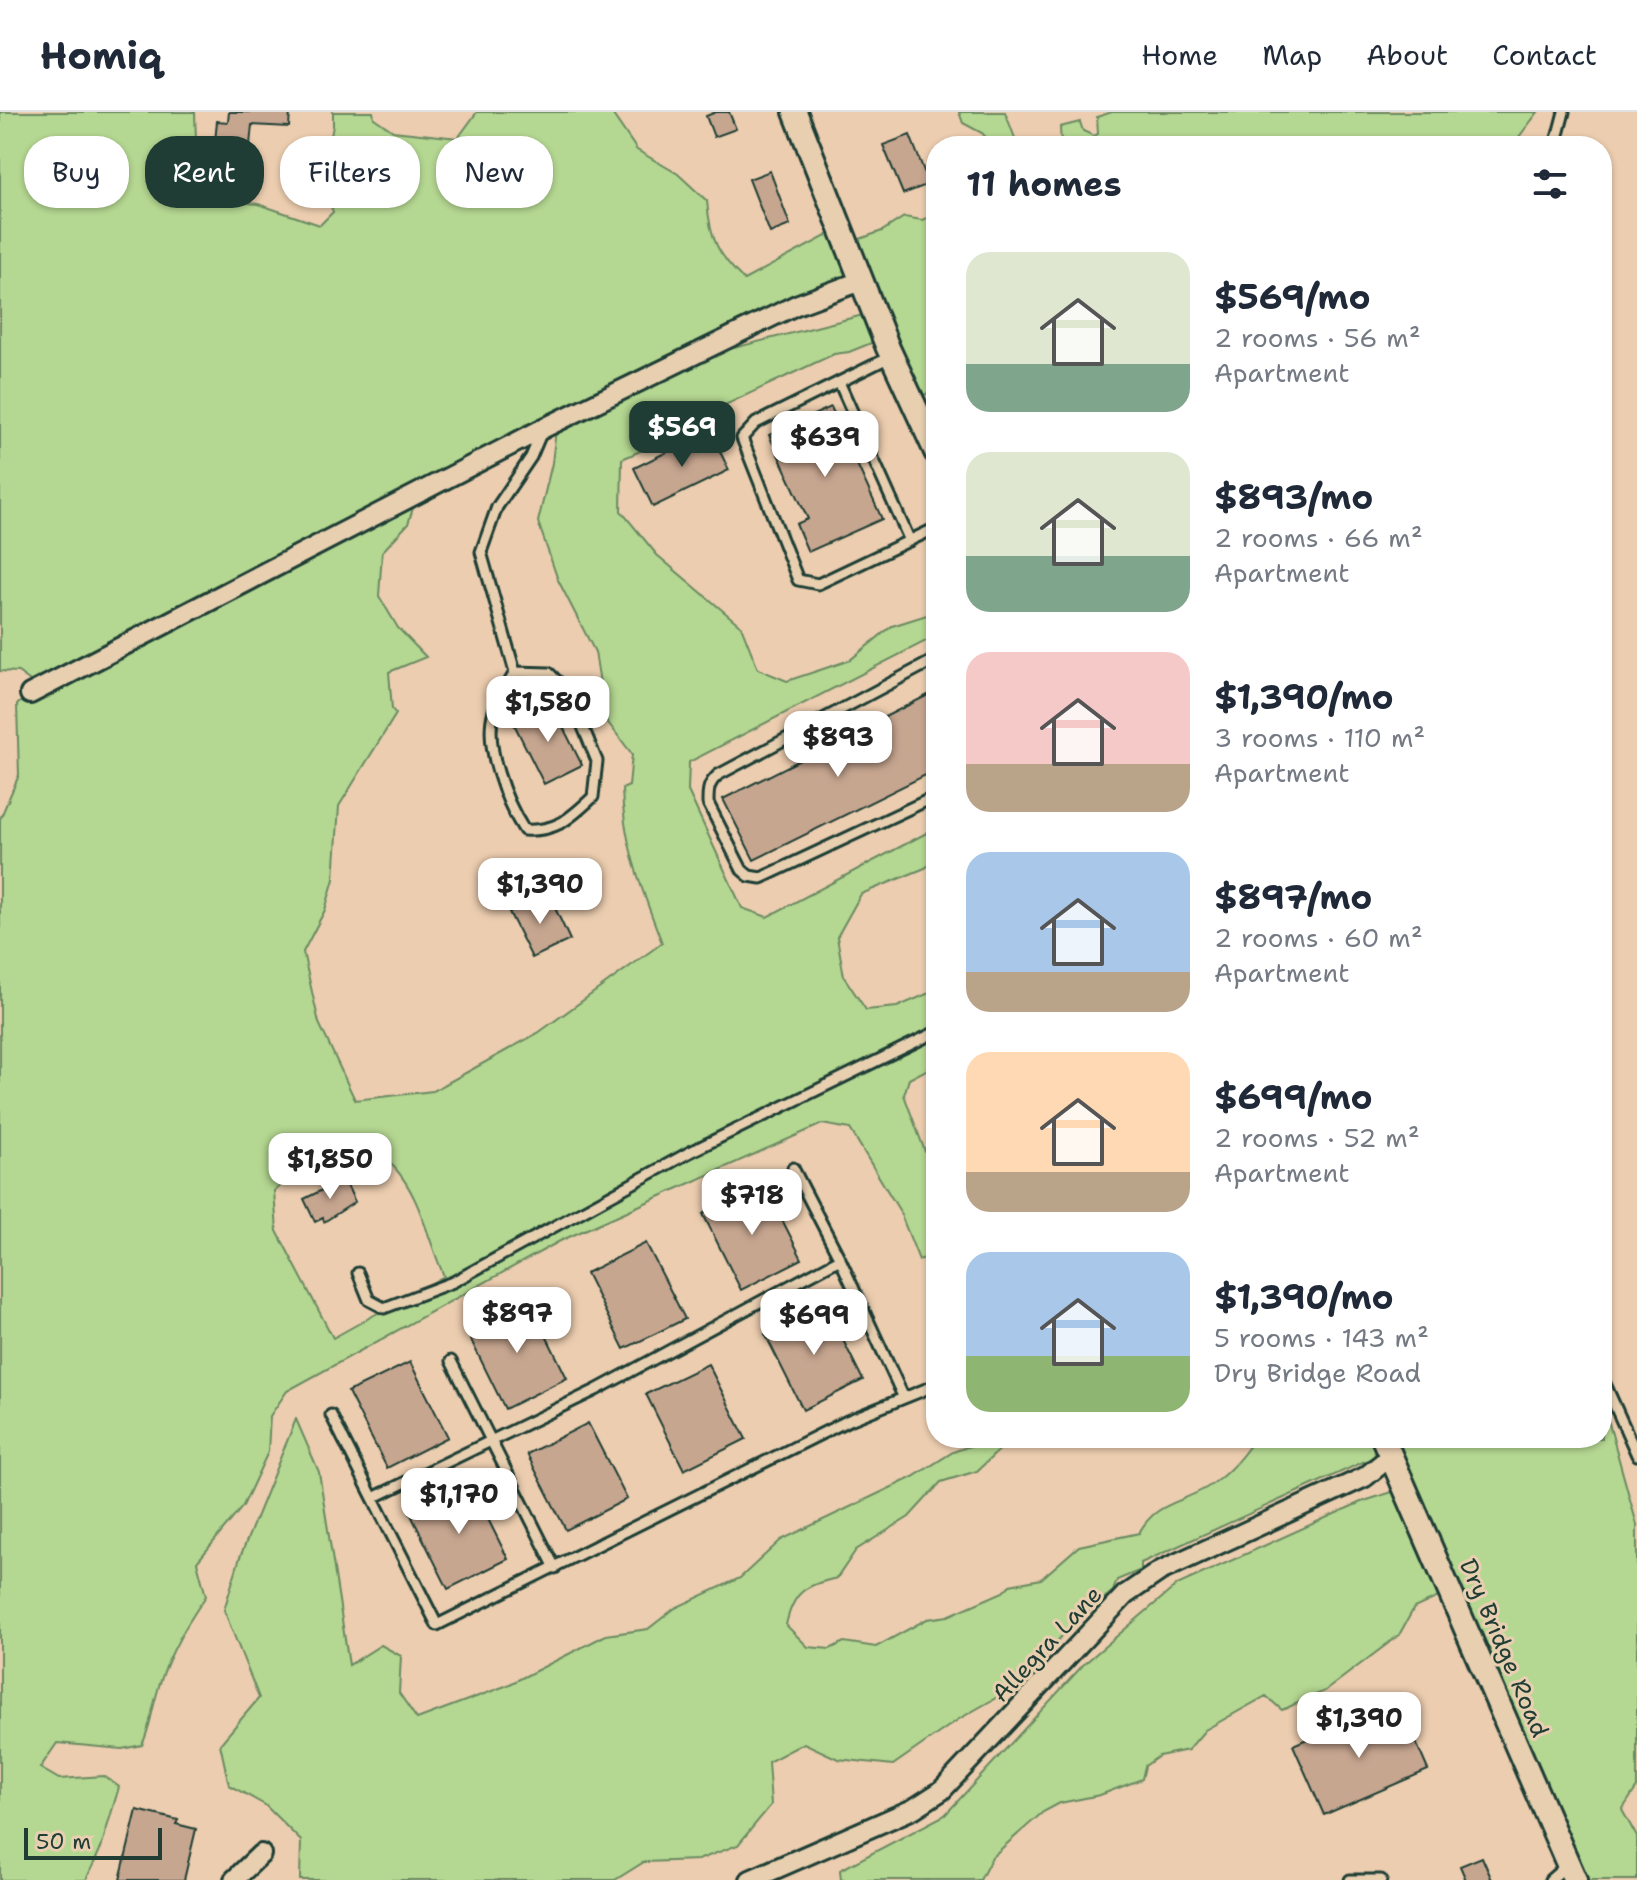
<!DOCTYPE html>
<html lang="en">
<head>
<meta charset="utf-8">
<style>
  :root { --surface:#fff; --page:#f2f2f3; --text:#1f2937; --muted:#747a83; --line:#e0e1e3; --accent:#1f3d34 }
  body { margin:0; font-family:"Shantell Sans",sans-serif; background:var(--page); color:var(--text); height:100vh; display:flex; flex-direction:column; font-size:30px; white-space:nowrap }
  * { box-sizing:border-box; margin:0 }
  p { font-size:26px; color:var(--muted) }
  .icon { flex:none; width:44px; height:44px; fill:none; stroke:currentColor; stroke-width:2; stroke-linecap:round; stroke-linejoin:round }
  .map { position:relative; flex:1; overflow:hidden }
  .details { position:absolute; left:926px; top:24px; width:686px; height:1312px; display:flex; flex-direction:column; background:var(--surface); border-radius:32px; box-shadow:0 2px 6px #0004 }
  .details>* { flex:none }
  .guide { position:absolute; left:24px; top:24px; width:760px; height:72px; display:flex; gap:16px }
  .scale { position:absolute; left:24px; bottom:20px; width:138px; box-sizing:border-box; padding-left:8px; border:4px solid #1f3d34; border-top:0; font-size:22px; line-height:28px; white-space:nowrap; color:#1f3d34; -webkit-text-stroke:6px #e8cfb0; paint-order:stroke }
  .price { position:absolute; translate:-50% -68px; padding:0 18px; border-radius:16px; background:#fff; color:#222; font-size:26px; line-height:52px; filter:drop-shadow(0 2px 4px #0008) }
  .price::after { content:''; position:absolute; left:50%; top:48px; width:24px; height:18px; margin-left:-12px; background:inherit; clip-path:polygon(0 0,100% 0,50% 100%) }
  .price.current { background:var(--accent); color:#fff }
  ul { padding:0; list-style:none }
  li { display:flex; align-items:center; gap:24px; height:200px; padding:0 40px }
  li span { display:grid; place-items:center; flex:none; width:224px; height:160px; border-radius:24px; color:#555 }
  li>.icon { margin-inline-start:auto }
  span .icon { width:96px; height:96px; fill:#fffc; stroke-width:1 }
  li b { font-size:34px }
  h2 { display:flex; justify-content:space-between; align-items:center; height:96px; padding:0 40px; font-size:34px }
  .tag { padding:0 28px; border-radius:32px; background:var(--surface); box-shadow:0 2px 6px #0004; font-size:28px; line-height:72px }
  .tag.current { background:var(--accent); color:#fff }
  header { display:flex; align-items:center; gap:48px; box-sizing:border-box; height:112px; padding:0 40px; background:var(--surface); border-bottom:2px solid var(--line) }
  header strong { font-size:38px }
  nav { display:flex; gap:44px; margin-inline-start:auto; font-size:28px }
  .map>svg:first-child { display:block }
  .green { fill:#b4d791; stroke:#6a8a62; stroke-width:2; fill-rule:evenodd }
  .building { fill:#c7a690; stroke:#1f3d34; stroke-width:2 }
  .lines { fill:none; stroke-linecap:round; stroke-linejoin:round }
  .service-casing { stroke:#1f3d34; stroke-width:15 }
  .minor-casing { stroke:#1f3d34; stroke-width:24 }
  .tertiary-casing { stroke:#1f3d34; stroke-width:28 }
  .service { stroke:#e8cfb0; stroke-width:9 }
  .minor { stroke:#e8cfb0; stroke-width:18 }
  .tertiary { stroke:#e8cfb0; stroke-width:22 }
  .labels { text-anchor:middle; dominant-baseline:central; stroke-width:6; stroke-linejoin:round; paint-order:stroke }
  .street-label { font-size:24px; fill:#1f3d34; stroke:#e8cfb0 }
</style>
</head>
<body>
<header>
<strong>Homiq</strong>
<nav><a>Home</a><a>Map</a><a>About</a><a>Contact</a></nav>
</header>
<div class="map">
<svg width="1637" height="1768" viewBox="0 0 1637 1768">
  <rect width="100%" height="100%" fill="#eccdaf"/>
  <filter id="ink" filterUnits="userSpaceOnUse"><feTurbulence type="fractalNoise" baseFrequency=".0125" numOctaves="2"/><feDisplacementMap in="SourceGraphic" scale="16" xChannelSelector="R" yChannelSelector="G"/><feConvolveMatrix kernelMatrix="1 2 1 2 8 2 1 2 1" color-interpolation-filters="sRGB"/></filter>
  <g filter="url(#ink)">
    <path class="green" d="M0,0H195L197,55L215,87L258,92L320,113L333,100L322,68L333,14V0H373L374,6L393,19L458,26L477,0H611L637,38L678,62L707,89C710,126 717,142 744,168L839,117L849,131L882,119L904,105L922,108L936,102V277L913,289L881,227L849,240L834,242L712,299L707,310L622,347L621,399L657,443L741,514L758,557L787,569L850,548L892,514L936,500V524L689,650L688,679L742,796L767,805L936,716V748L925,756L861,782L837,825L844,865L866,898L897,895L936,878V953L909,967L904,983L936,1069V1142L919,1148L899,1098L850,1017L822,1012L560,1129L287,1279L270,1304L268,1340L243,1394L197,1450L206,1484C185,1514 165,1548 156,1585C151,1602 150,1616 142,1633L122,1637L57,1631L40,1656L59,1667L104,1664L119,1675L101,1736L86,1768H0V707L19,663L17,593L37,574L18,560L0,559ZM865,178L871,201L671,252L794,193ZM557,309L552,351L538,410L558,468L595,540L606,608L632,642L629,674L622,677C623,732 643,780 662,831L538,921L433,979L355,988L319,911L303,840L325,798L334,767L339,694L396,602L392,597L389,560L426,545L398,516L379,484L382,440L408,412L418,380ZM353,1036C364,1041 385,1046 394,1055C421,1085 428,1129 444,1164L333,1226L277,1119L274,1079L317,1046Z
      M959,0H1005L1018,34H994L982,21L963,11Z
      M1112,0H1538L1512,34H1061L1060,15L1080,10L1083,19L1094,24L1098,22L1097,5Z
      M1602,1286L1637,1413V1675L1622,1698L1637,1725V1768H1574L1449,1480L1414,1496L1399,1523L1325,1579L1282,1598L1266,1584L1205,1618L1188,1638L1159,1644L1145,1654L1142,1667L1100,1683L1060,1691L1043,1700L992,1745L980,1768H841L840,1758L945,1703L1084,1552L1177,1473L1361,1390L1405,1376L1387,1339L1141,1451V1458L1117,1468L1113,1479L1072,1512L1022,1571L959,1607L893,1653L838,1647L804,1631L768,1650L771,1693L738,1733L698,1748L644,1750L615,1768H300L301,1729L265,1693L229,1673L220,1632L259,1586L224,1498L240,1445L296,1307L319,1360L349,1553L381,1533L401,1544L399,1581L417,1607L508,1573L606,1523L648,1517L675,1496L740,1466L781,1428L913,1365L953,1340L992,1326H1012L977,1359L941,1370L909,1405L856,1438L837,1466C805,1473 793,1480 786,1513L808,1535L830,1537L844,1530L876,1535L927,1507L948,1504L1003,1480L1010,1473L1041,1467L1079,1434L1139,1421C1155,1391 1178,1392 1206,1376C1225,1365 1243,1344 1255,1326H1602Z"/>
    <path class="building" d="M229,0H290L289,15L252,13L250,33L215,30L217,9L228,10Z
      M716,0H729L736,17L714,25L706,4Z
      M910,23L929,72L903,82L883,33Z
      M770,59L790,113L770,121L749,67Z
      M831,295L882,407L808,440L796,412L808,407L769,323Z
      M710,319L729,358L653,395L634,356Z
      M936,579V658L754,748L723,687Z
      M552,593L582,653L544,672L514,612Z
      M548,781L570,828L532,846L509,800Z
      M344,1067L355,1090L324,1110L323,1106L315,1110L304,1087Z
      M764,1072L802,1147L741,1178L703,1102Z
      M646,1131L685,1207L624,1237L586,1161Z
      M529,1189L567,1266L505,1297L467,1220Z
      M825,1192L863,1268L803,1298L765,1222Z
      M410,1250L448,1325L387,1356L348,1280Z
      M708,1252L746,1327L684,1358L646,1282Z
      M588,1311L627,1387L566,1418L527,1342Z
      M470,1371L508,1447L448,1477L410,1401Z
      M1372,1599L1379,1616L1405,1605L1428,1658L1324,1703L1293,1633Z
      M137,1698L178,1708L176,1712L196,1717L184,1768H120Z
      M1482,1745L1492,1768H1466L1460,1754Z"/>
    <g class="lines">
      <defs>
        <path id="service" d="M1555,34L1564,0
          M890,245L756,311L742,326L798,468L818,472L936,416
          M839,270L910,429
          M936,547L718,663C708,672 708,678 708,691L742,758L749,764L761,766L930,687L936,680
          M515,560C509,572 498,586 494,599C483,633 506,690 524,718C557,720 570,706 593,685L597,649L569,581L549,561L515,560L481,440L497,395L531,345L542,319
          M793,1056L840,1147
          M358,1161L369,1188L384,1196L453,1170L690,1040L936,920
          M451,1249L555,1456
          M1602,1265L1637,1343
          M331,1303L437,1513L847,1309L936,1273
          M373,1386L596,1278L840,1147L903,1284
          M1350,1768H1381
          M1550,1768L1566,1754"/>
        <path id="minor" d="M30,582L544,316L796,193L861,169
          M234,1768L261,1742
          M750,1768L913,1697L941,1679L1125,1483L1160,1459L1365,1365L1391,1344"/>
        <path id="tertiary" d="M795,0L888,236L936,340
          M1383,1326L1575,1768"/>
      </defs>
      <use href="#service" class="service-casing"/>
      <use href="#minor" class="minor-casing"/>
      <use href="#tertiary" class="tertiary-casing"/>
      <use href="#service" class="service"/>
      <use href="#minor" class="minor"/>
      <use href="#tertiary" class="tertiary"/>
    </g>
  </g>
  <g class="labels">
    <g class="street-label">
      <text transform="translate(1047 1532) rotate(-47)">Allegra Lane</text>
      <text transform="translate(1504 1536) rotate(67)">Dry Bridge Road</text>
    </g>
  </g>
</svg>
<div class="scale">50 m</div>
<b class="price current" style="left:682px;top:357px">$569</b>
<b class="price" style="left:825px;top:367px">$639</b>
<b class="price" style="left:548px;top:632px">$1,580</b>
<b class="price" style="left:838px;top:667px">$893</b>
<b class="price" style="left:540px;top:814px">$1,390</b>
<b class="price" style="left:330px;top:1089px">$1,850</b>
<b class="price" style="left:752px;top:1125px">$718</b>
<b class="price" style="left:517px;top:1243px">$897</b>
<b class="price" style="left:814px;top:1245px">$699</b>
<b class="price" style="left:459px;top:1424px">$1,170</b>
<b class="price" style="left:1359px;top:1648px">$1,390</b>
<div class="guide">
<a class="tag">Buy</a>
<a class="tag current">Rent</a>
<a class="tag">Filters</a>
<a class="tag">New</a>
</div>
<section class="details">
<h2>11 homes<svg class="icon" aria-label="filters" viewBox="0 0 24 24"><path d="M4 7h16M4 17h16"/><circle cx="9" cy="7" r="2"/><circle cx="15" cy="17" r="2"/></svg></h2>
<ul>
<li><span style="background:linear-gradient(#dfe7d0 70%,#7fa58c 0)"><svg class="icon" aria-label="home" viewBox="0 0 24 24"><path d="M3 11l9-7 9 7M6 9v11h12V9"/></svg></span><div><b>$569/mo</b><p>2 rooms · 56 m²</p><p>Apartment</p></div></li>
<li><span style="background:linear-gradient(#dfe7d0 65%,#7fa58c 0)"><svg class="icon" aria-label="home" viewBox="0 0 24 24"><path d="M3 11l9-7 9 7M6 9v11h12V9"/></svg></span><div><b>$893/mo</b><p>2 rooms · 66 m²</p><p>Apartment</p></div></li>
<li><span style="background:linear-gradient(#f6c9c9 70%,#b9a48a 0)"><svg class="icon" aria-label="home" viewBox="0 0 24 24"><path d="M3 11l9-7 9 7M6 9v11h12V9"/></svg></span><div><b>$1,390/mo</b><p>3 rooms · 110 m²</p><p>Apartment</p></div></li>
<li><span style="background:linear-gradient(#a9c7e8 75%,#b9a48a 0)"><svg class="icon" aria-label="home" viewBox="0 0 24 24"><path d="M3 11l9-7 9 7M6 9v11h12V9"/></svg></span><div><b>$897/mo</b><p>2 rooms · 60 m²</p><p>Apartment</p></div></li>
<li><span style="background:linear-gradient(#ffd9b3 75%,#b9a48a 0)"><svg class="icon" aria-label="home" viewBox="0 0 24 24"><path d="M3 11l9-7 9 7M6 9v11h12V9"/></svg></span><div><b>$699/mo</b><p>2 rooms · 52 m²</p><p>Apartment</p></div></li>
<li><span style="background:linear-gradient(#a9c7e8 65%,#8fb573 0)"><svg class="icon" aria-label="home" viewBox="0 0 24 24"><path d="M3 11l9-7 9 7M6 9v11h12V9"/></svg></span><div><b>$1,390/mo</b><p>5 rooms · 143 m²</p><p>Dry Bridge Road</p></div></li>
</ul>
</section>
</div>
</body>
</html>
